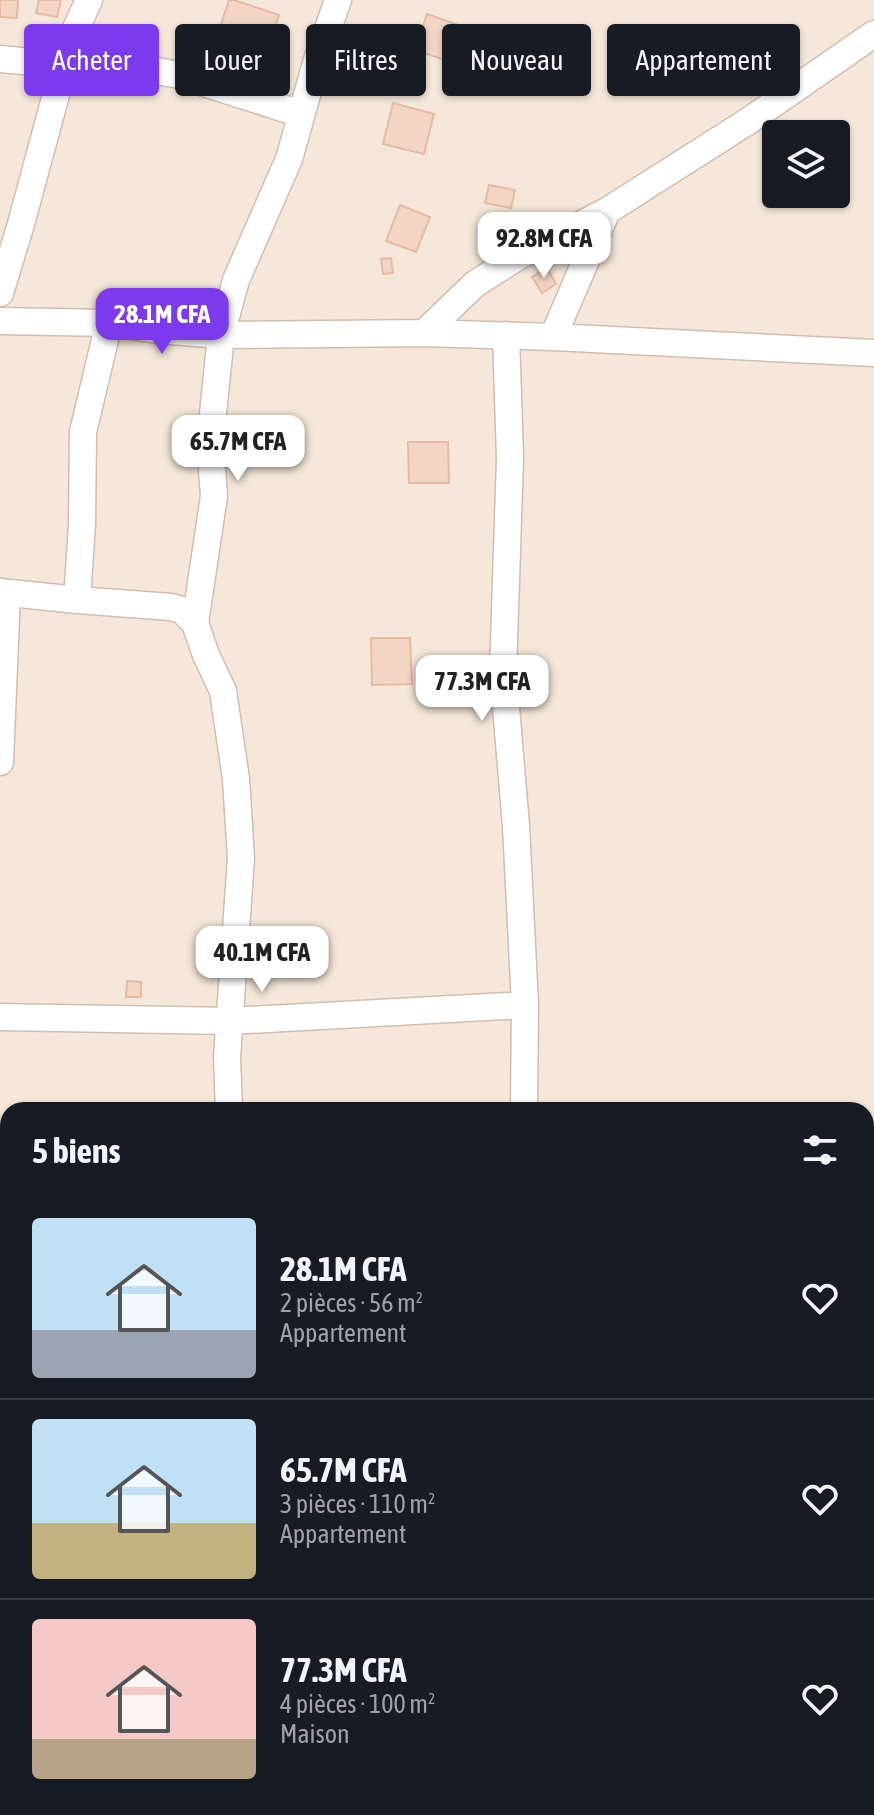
<!DOCTYPE html>
<html lang="fr">
<head>
<meta charset="utf-8">
<style>
  :root { --surface:#171b24; --page:#242831; --text:#f1f3f6; --muted:#9ea1a6; --line:#363941; --accent:#7c3aed }
  body { margin:0; font-family:"Asap Condensed",sans-serif; background:var(--page); color:var(--text); height:100vh; display:flex; flex-direction:column; font-size:30px; white-space:nowrap }
  * { box-sizing:border-box; margin:0 }
  p { font-size:26px; color:var(--muted) }
  .icon { flex:none; width:44px; height:44px; fill:none; stroke:currentColor; stroke-width:2; stroke-linecap:round; stroke-linejoin:round }
  .map { position:relative; flex:1; overflow:hidden }
  .drawer { position:absolute; left:0px; top:1102px; width:874px; height:714px; display:flex; flex-direction:column; background:var(--surface); border-radius:24px 24px 0 0; box-shadow:0 2px 6px #0004 }
  .drawer>* { flex:none }
  .banner { position:absolute; left:24px; top:24px; width:826px; height:72px; display:flex; gap:16px }
  .tools { position:absolute; left:762px; top:120px; display:grid; gap:16px }
  .tools a { display:grid; place-items:center; width:88px; height:88px; border-radius:8px; background:var(--surface); box-shadow:0 2px 6px #0004; font-size:40px }
  .price { position:absolute; translate:-50% -68px; padding:0 18px; border-radius:16px; background:#fff; color:#222; font-size:26px; line-height:52px; filter:drop-shadow(0 2px 4px #0008) }
  .price::after { content:''; position:absolute; left:50%; top:48px; width:24px; height:18px; margin-left:-12px; background:inherit; clip-path:polygon(0 0,100% 0,50% 100%) }
  .price.active { background:var(--accent); color:#fff }
  ul { padding:0; list-style:none }
  li { display:flex; align-items:center; gap:24px; height:200px; padding:0 32px }
  li+li { border-top:2px solid var(--line) }
  li span { display:grid; place-items:center; flex:none; width:224px; height:160px; border-radius:8px; color:#555 }
  li>.icon { margin-inline-start:auto }
  span .icon { width:96px; height:96px; fill:#fffc; stroke-width:1 }
  li b { font-size:34px }
  h2 { display:flex; justify-content:space-between; align-items:center; height:96px; padding:0 32px; font-size:34px }
  .pill { padding:0 28px; border-radius:8px; background:var(--surface); box-shadow:0 2px 6px #0004; font-size:28px; line-height:72px }
  .pill.active { background:var(--accent); color:#fff }
  .map>svg:first-child { display:block }
  .residential { fill:#f5e8da; fill-rule:evenodd }
  .building { fill:#f3d5c3; stroke:#e6bba3; stroke-width:2 }
  .lines { fill:none; stroke-linecap:round; stroke-linejoin:round }
  .street-casing { stroke:#d1beb0; stroke-width:29 }
  .street { stroke:#fff; stroke-width:26 }
</style>
</head>
<body>
<div class="map">
<svg width="874" height="1815" viewBox="0 0 874 1815">
  <rect width="100%" height="100%" fill="#fdf6ec"/>
  <path class="residential" d="M0,0H874V1815H0ZM776,134H836V194H776ZM8,1110H866V1808H8Z"/>
  <path class="building" d="M0,0H18L17,18L0,17Z
    M39,0H61L57,17L36,13Z
    M229,0H234L279,15L266,54L217,37Z
    M427,14L467,28L454,63L415,50Z
    M480,28L520,38L513,64L474,54Z
    M393,103L434,114L424,154L383,144Z
    M489,185L515,190L511,208L485,203Z
    M400,205L430,217L416,252L386,241Z
    M391,258L393,273L383,274L381,259Z
    M547,268L556,284L542,293L532,277Z
    M408,442H448L449,483H409Z
    M371,638H410L412,684L372,685Z
    M127,981L141,982V997H126Z"/>
  <g class="lines">
    <defs>
      <path id="street" d="M0,59L64,65L122,66L151,70L179,75L301,114
        M0,293L21,224L64,65L72,37L89,0
        M0,321L109,323L158,330L221,335L424,333L553,337L874,353
        M109,323L83,432L82,524L77,600L171,607L182,610L195,623L206,655L223,691L236,779L241,858L227,1057L229,1110
        M424,333L475,284L519,256L607,211L750,120L874,34
        M506,335L510,458L503,672L516,826L525,1005L524,1110
        M553,337L607,211
        M0,592L77,600
        M195,623L214,496L210,443L221,335L236,280L289,159L316,63L338,0
        M0,762L7,593
        M0,1017L229,1021L525,1005
        M0,1584L8,1617
        M258,1808V1815
        M823,1808L824,1815
        M100,1815V1808"/>
    </defs>
    <use href="#street" class="street-casing"/>
    <use href="#street" class="street"/>
  </g>
</svg>
<div class="tools">
<a><svg class="icon" aria-label="layers" viewBox="0 0 24 24"><path d="M12 4l9 5-9 5-9-5zM3 14l9 5 9-5"/></svg></a>
</div>
<b class="price" style="left:544px;top:280px">92.8M CFA</b>
<b class="price active" style="left:162px;top:356px">28.1M CFA</b>
<b class="price" style="left:238px;top:483px">65.7M CFA</b>
<b class="price" style="left:482px;top:723px">77.3M CFA</b>
<b class="price" style="left:262px;top:994px">40.1M CFA</b>
<div class="banner">
<a class="pill active">Acheter</a>
<a class="pill">Louer</a>
<a class="pill">Filtres</a>
<a class="pill">Nouveau</a>
<a class="pill">Appartement</a>
</div>
<section class="drawer">
<h2>5 biens<svg class="icon" aria-label="filters" viewBox="0 0 24 24"><path d="M4 7h16M4 17h16"/><circle cx="9" cy="7" r="2"/><circle cx="15" cy="17" r="2"/></svg></h2>
<ul>
<li><span style="background:linear-gradient(#bfe0f5 70%,#9aa5b1 0)"><svg class="icon" aria-label="home" viewBox="0 0 24 24"><path d="M3 11l9-7 9 7M6 9v11h12V9"/></svg></span><div><b>28.1M CFA</b><p>2 pièces · 56 m²</p><p>Appartement</p></div><svg class="icon" aria-label="heart" viewBox="0 0 24 24"><path d="M12 20l-8-8c-3-5 5-10 8-4 3-6 11-1 8 4z"/></svg></li>
<li><span style="background:linear-gradient(#bfe0f5 65%,#c2b280 0)"><svg class="icon" aria-label="home" viewBox="0 0 24 24"><path d="M3 11l9-7 9 7M6 9v11h12V9"/></svg></span><div><b>65.7M CFA</b><p>3 pièces · 110 m²</p><p>Appartement</p></div><svg class="icon" aria-label="heart" viewBox="0 0 24 24"><path d="M12 20l-8-8c-3-5 5-10 8-4 3-6 11-1 8 4z"/></svg></li>
<li><span style="background:linear-gradient(#f6c9c9 75%,#b9a48a 0)"><svg class="icon" aria-label="home" viewBox="0 0 24 24"><path d="M3 11l9-7 9 7M6 9v11h12V9"/></svg></span><div><b>77.3M CFA</b><p>4 pièces · 100 m²</p><p>Maison</p></div><svg class="icon" aria-label="heart" viewBox="0 0 24 24"><path d="M12 20l-8-8c-3-5 5-10 8-4 3-6 11-1 8 4z"/></svg></li>
</ul>
</section>
</div>
</body>
</html>
